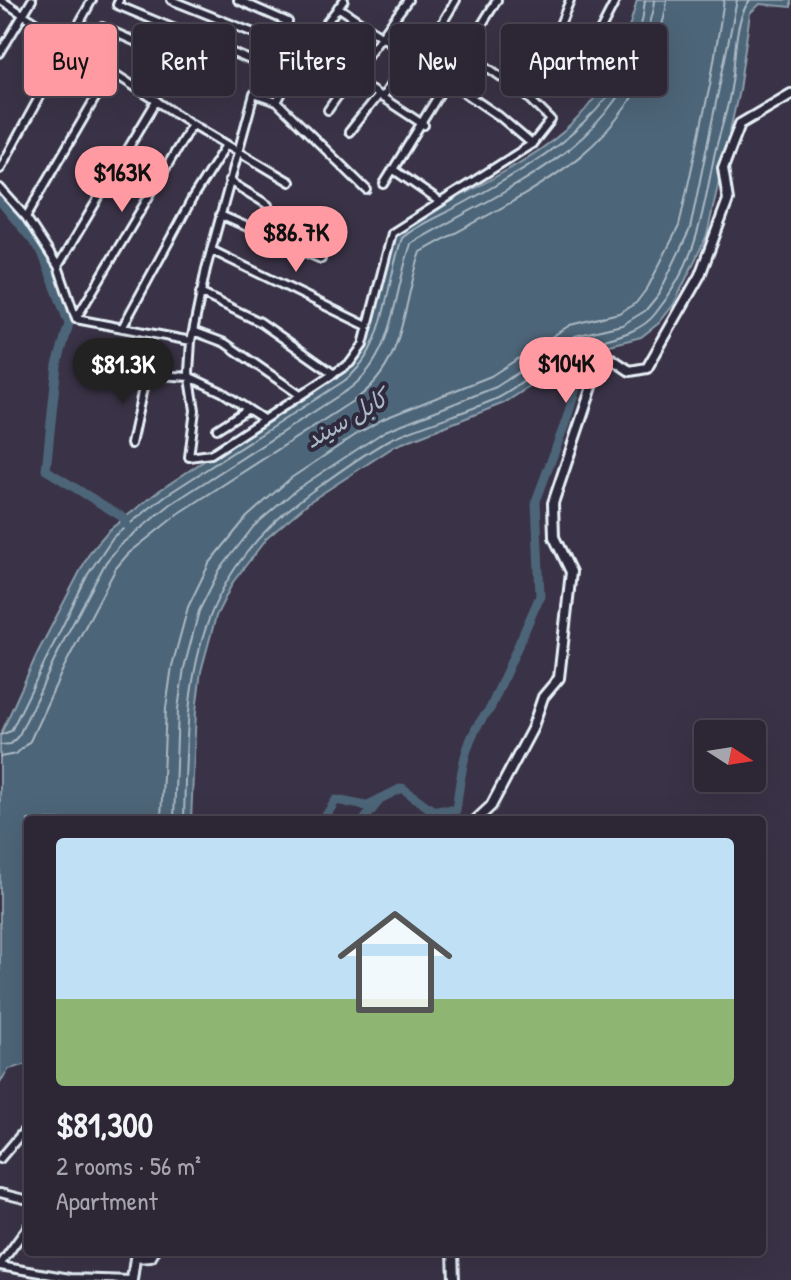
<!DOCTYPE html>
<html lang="en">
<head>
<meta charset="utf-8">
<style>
  :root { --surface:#2c2635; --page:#383241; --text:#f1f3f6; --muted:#a6a5ad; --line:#484350; --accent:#ff9aa2 }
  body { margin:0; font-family:"Patrick Hand","Playpen Sans Arabic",sans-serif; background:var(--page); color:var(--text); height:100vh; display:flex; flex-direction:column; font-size:30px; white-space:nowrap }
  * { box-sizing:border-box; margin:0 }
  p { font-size:26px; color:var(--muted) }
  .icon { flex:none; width:44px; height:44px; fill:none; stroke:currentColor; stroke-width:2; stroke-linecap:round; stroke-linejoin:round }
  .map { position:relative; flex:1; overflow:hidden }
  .details { position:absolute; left:24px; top:816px; width:742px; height:440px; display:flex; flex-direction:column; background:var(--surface); border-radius:8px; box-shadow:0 8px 32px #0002,0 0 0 2px var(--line) }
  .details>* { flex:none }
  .hud { position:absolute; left:24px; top:24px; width:744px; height:72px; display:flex; gap:16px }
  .needle { width:52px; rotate:102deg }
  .tools { position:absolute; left:694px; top:720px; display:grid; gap:16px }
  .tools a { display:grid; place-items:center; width:72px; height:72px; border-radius:8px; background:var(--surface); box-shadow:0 8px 32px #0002,0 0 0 2px var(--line); font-size:40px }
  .price { position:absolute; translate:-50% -68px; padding:0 18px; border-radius:28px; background:var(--accent); color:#111; font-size:26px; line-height:52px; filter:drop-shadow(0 2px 4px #0008) }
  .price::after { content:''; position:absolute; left:50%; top:48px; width:24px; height:18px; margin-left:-12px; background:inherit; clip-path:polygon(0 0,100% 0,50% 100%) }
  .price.on { background:#222; color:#fff }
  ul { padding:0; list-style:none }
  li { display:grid; align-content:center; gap:16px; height:424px; padding:0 32px }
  li span { display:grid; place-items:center; height:248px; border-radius:8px; color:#555 }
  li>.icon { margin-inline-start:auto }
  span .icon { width:144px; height:144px; fill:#fffc; stroke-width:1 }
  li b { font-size:34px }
  .pill { padding:0 28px; border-radius:8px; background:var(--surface); box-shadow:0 8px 32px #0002,0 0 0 2px var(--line); font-size:28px; line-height:72px }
  .pill.on { background:var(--accent); color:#111 }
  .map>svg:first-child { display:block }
  .water { fill:#4d6578; stroke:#8b9dab; stroke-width:2 }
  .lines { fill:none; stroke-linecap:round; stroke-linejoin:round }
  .shore { stroke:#aab9c5; stroke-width:2 }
  .river { stroke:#4d6578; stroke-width:9 }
  .street-casing { stroke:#e8f1f8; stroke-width:12 }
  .secondary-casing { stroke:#e8f1f8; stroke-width:14 }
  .street { stroke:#2f2a3d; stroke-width:6 }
  .secondary { stroke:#2f2a3d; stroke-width:8 }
  .labels { text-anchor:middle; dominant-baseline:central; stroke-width:8; stroke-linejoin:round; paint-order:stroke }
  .water-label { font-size:24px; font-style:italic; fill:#aab9c5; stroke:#2f2a3d }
</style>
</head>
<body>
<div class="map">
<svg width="791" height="1280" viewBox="0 0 791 1280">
  <rect width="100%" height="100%" fill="#3a3347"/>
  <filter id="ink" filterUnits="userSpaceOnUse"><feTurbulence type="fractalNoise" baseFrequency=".0125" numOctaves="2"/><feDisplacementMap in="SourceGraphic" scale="16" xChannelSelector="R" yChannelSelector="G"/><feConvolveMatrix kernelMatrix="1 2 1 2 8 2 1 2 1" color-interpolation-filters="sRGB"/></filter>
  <g filter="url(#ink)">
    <path class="water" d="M637,0H791V7L760,4L750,13L739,90L707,235L674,304L659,323L641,337L583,352L504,403L395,446L309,502L266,539L233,582L216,616L201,671L196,711L191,820H28V1064L9,1069L0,1082V736L37,654L90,552L108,531L160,490L358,359L395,234C412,218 438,209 459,197C560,142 606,117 637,0Z"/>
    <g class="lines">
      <path class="shore" d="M0,735L11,731L88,574L113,537L165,496L344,381C387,349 385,286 402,238C420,223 445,214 466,202C549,156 636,106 645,0
        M0,745L11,744L19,735L65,638L106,562L120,545L171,504L349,389C395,355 393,295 411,244C499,191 607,154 642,47C647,32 654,16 655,0
        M0,757L16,754L30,741L64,667L116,568L128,554L178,514L356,399C407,362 401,307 421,252C516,197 618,161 655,48C660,32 666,16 667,0
        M161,820L166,708L172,666L188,607L209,564L247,517L291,478L357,434L383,419L491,376L570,325L619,313L636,303L648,287L679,226L710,85L724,0
        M174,820L178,709L184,668L199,611L219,571L254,526L297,489L385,431L496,387L575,336L622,325L645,311L659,294L690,229L737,0
        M184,820C187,671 191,573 325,482C346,467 368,451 391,439C425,423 463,414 498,398C520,387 537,369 558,357C588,338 634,341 655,314C698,261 702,215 715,152C720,131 728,110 731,88C736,62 733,21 750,0"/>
      <path class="river" d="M0,201L42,252L69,324L57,365L46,470L124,518L127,526
        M323,820L336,800L366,806L402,788L432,810H456C461,774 464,736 490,709L540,596L536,501L566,421L591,339
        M364,820L379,801"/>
      <defs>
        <path id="street" d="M1,0L192,124L290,182
          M119,0L117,5L286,75
          M171,0L284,45
          M238,0L288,22L282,33L284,45L303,53
          M344,0L286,75L287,83L277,102L254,94L206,269L191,341L189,372L195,410L189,457L211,454L350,363L363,345L392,233L532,144L551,120L524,93L467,53
          M338,7L499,116L532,144
          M102,27L205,72
          M553,42L570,0
          M311,43L353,75L351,77L424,125
          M577,51L599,33L616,0
          M0,53L32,0
          M420,61L456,0
          M353,75L408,0
          M151,96L171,57
          M382,98L408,58
          M277,102L367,190
          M328,110L351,77
          M349,132L378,95
          M0,169L92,0
          M394,170L440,202
          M229,181L268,205
          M384,184L497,0
          M0,188L26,217L58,266L76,319L191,341
          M220,215L321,259
          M26,217L111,71
          M211,250L367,326
          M58,266L157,100
          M200,293L260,322L334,374
          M76,319L192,124
          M122,328L192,199L226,145
          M193,331L225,343L300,395
          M108,372L190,377L222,392L263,419
          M217,429L248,409
          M131,444L146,374
          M0,1159L28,1126
          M0,1193L28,1200
          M0,1265L28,1226
          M0,1266L70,1278L132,1280"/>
        <path id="secondary" d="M476,820L491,806L532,729L543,697L559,678L571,572L554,537L553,503L601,360L612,359L630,371L647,368L700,275L728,200L723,168L740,124L791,94
          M453,1252L454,1280
          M132,1280L135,1258L151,1257L154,1252"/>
      </defs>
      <use href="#street" class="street-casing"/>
      <use href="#secondary" class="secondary-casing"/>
      <use href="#street" class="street"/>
      <use href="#secondary" class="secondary"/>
    </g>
  </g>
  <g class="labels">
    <g class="water-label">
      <text transform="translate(346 418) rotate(-30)">کابل سيند</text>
    </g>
  </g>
</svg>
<div class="tools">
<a><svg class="needle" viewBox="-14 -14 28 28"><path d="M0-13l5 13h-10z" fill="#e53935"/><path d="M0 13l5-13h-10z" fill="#a6a5ad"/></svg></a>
</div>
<b class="price" style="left:122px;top:214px">$163K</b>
<b class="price" style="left:296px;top:274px">$86.7K</b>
<b class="price" style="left:566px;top:405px">$104K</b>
<b class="price on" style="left:123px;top:406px">$81.3K</b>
<div class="hud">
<a class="pill on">Buy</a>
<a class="pill">Rent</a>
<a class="pill">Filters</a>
<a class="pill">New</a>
<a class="pill">Apartment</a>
</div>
<section class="details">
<ul>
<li><span style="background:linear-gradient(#bfe0f5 65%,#8fb573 0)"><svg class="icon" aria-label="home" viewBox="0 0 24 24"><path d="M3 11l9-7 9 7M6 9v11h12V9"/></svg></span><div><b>$81,300</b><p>2 rooms · 56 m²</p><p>Apartment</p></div></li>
</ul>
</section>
</div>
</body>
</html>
